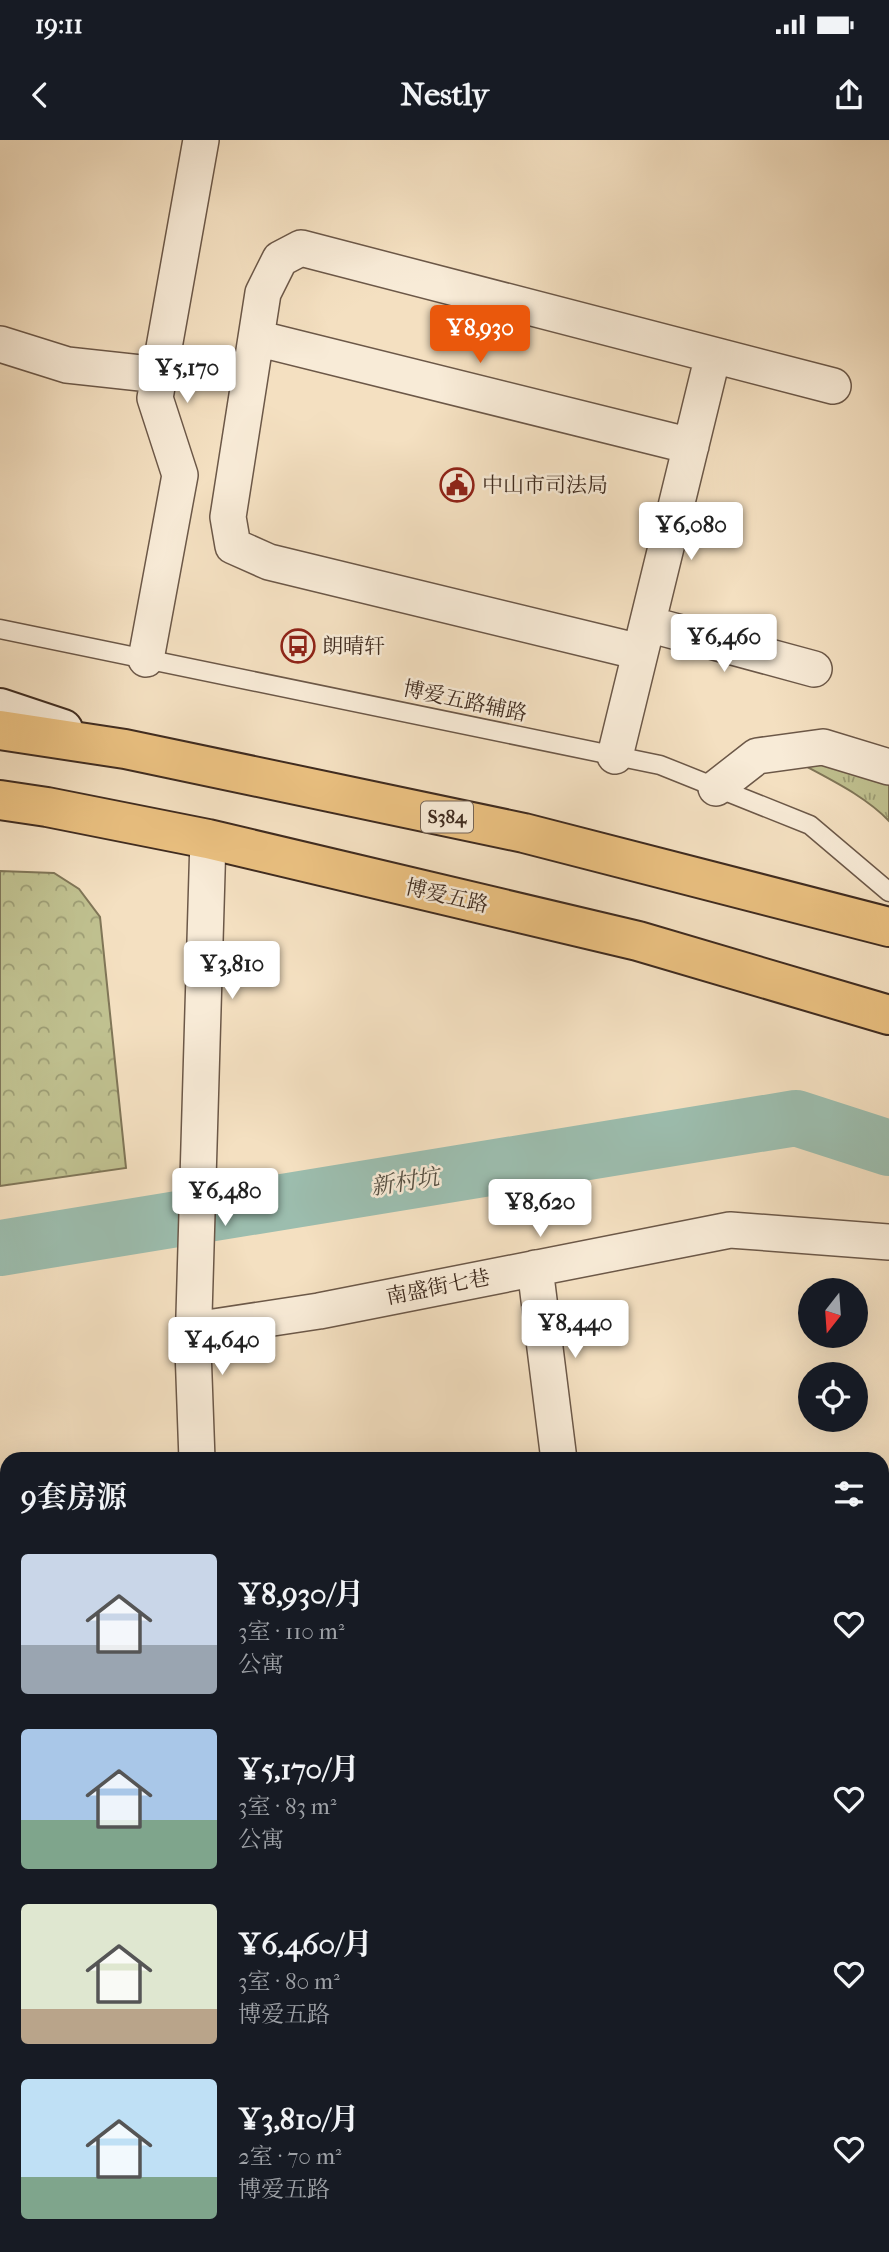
<!DOCTYPE html>
<html lang="zh">
<head>
<meta charset="utf-8">
<style>
  :root { --surface:#171b24; --page:#242831; --text:#f1f3f6; --muted:#9ea1a6; --accent:#ea580c }
  body { margin:0; font-family:"IM FELL French Canon","Noto Serif SC",serif; background:var(--page); color:var(--text); height:100vh; display:flex; flex-direction:column; font-size:26px; white-space:nowrap }
  * { box-sizing:border-box; margin:0 }
  p { font-size:23px; color:var(--muted) }
  .icon { flex:none; width:38px; height:38px; fill:none; stroke:currentColor; stroke-width:2; stroke-linecap:round; stroke-linejoin:round }
  .map { position:relative; flex:1; overflow:hidden }
  .sheet { position:absolute; left:0px; top:1312px; width:889px; height:800px; display:flex; flex-direction:column; background:var(--surface); border-radius:21px 21px 0 0; box-shadow:0 7px 28px #0002 }
  .sheet>* { flex:none }
  .needle { width:46px; rotate:197deg }
  .controls { position:absolute; left:798px; top:1138px; display:grid; gap:14px }
  .controls a { display:grid; place-items:center; width:70px; height:70px; border-radius:50%; background:var(--surface); box-shadow:0 7px 28px #0002; font-size:35px }
  .price { position:absolute; translate:-50% -60px; padding:0 16px; border-radius:7px; background:#fff; color:#222; font-size:23px; line-height:46px; filter:drop-shadow(0 2px 4px #0008) }
  .price::after { content:''; position:absolute; left:50%; top:42px; width:21px; height:16px; margin-left:-10px; background:inherit; clip-path:polygon(0 0,100% 0,50% 100%) }
  .price.on { background:var(--accent); color:#fff }
  ul { padding:0; list-style:none }
  li { display:flex; align-items:center; gap:21px; height:175px; padding:0 21px }
  li span { display:grid; place-items:center; flex:none; width:196px; height:140px; border-radius:7px; color:#555 }
  li>.icon { margin-inline-start:auto }
  span .icon { width:84px; height:84px; fill:#fffc; stroke-width:1 }
  li b { font-size:30px }
  h2 { display:flex; justify-content:space-between; align-items:center; height:84px; padding:0 21px; font-size:30px }
  .status { display:flex; justify-content:space-between; align-items:center; height:49px; padding:0 35px; background:var(--surface); direction:ltr }
  .status svg { height:19px; fill:currentColor }
  header { display:flex; justify-content:space-between; align-items:center; height:91px; padding:0 21px; background:var(--surface); font-size:32px; font-weight:700 }
  .map>svg:first-child { display:block }
  .grass { fill:url(#grass-tufts); stroke:#807658; stroke-width:2 }
  .park { fill:url(#park-crowns); stroke:#807658; stroke-width:2 }
  .lines { fill:none; stroke-linecap:round; stroke-linejoin:round }
  .river { stroke:#9cbdae; stroke-width:56 }
  .lane-casing { stroke:#6c5848; stroke-width:21 }
  .street-casing { stroke:#6c5848; stroke-width:38 }
  .secondary-casing { stroke:#3f2b1f; stroke-width:42 }
  .highway-casing { stroke:#3f2b1f; stroke-width:42 }
  .lane { stroke:#f8ebd7; stroke-width:18 }
  .street { stroke:#f8ebd7; stroke-width:35 }
  .secondary { stroke:#f8ebd7; stroke-width:38 }
  .highway { stroke:#eac080; stroke-width:38 }
  .labels { text-anchor:middle; dominant-baseline:central; stroke-width:5; stroke-linejoin:round; paint-order:stroke }
  .shield { fill:#f8ebd7; stroke:#766556; stroke-width:2 }
  .shield-label { font-size:19px; font-weight:bold; fill:#3f2b1f }
  .poi-label { font-size:21px; fill:#3f2b1f; stroke:#f8ebd7; text-anchor:start }
  .street-label { font-size:21px; fill:#3f2b1f; stroke:#f8ebd7 }
  .water-label { font-size:23px; font-style:italic; fill:#565043; stroke:#f8ebd7 }
</style>
</head>
<body>
<div class="status"><b>19:11</b><svg viewBox="0 0 49 12"><path d="M0 12V9h3v3zM5 12V6h3v6zM10 12V3h3v9zM15 12V0h3v12zM26 1h20v11H26zM47 4h2v5h-2z"/></svg></div>
<header><svg class="icon" aria-label="back" viewBox="0 0 24 24"><path d="M15 5l-7 7 7 7"/></svg>Nestly<svg class="icon" aria-label="share" viewBox="0 0 24 24"><path d="M12 15V3M7 8l5-5 5 5M5 13v7h14v-7"/></svg></header>
<div class="map">
<svg width="889" height="2112" viewBox="0 0 889 2112">
  <defs>
    <pattern id="grass-tufts" width="24" height="20" patternUnits="userSpaceOnUse" patternTransform="scale(1.75)"><rect width="24" height="20" fill="#c0c190"/><path d="M3 7l-1-3M5 7V3M7 7l1-3M15 17l-1-3M17 17v-4M19 17l1-3" fill="none" stroke="#9d9d75"/></pattern>
    <pattern id="park-crowns" width="20" height="18" patternUnits="userSpaceOnUse" patternTransform="scale(1.75)"><rect width="20" height="18" fill="#c0c190"/><path d="M2 6a3 3 0 1 1 6 0M12 15a3 3 0 1 1 6 0" fill="none" stroke="#9d9d75"/></pattern>
  </defs>
  <rect width="100%" height="100%" fill="#f4e0c1"/>
  <filter id="stains"><feTurbulence type="fractalNoise" baseFrequency=".00286" numOctaves="4"/><feColorMatrix values="0 0 0 0 .2 0 0 0 0 .09 0 0 0 0 .02 0 0 0 .5 -.17"/></filter>
  <radialGradient id="worn" r=".72"><stop offset=".6" stop-color="#630" stop-opacity="0"/><stop offset="1" stop-color="#630" stop-opacity=".3"/></radialGradient>
  <path class="grass" d="M791,618L889,638V681C862,653 824,637 791,618Z"/>
  <path class="park" d="M0,731L54,733L79,749L100,777L126,1028L0,1046Z"/>
  <g class="lines">
    <path class="river" d="M0,1108L796,978L889,1008"/>
    <defs>
      <path id="lane" d="M0,489L660,625L810,685L889,752"/>
      <path id="street" d="M256,198L691,306
        M0,204L67,225L159,235
        M648,484L814,529
        M640,512L269,422L233,406L228,377L263,153L280,119L301,108L833,246
        M146,519L180,335L155,258L201,0
        M615,616L713,215
        M716,648L757,616L823,607L889,627
        M535,1128L559,1320
        M194,1190L319,1171L730,1090L889,1102
        M197,1320L193,1209L208,699
        M882,1395L889,1394
        M882,1501H889
        M0,1597L7,1596
        M882,1743H889
        M0,1961L7,1958
        M882,2084L889,2086
        M315,2105L317,2112
        M427,2112L441,2105"/>
      <path id="secondary" d="M0,568L63,589"/>
      <path id="highway" d="M0,590L125,609L524,693L889,787
        M0,660L47,667L208,699L638,801L889,875"/>
    </defs>
    <use href="#lane" class="lane-casing"/>
    <use href="#street" class="street-casing"/>
    <use href="#secondary" class="secondary-casing"/>
    <use href="#highway" class="highway-casing"/>
    <use href="#lane" class="lane"/>
    <use href="#street" class="street"/>
    <use href="#secondary" class="secondary"/>
    <use href="#highway" class="highway"/>
  </g>
  <defs>
    <symbol id="civic-ring" viewBox="-11 -11 22 22"><circle r="9.5" fill="#f8ebd7" stroke="#8f2418" stroke-width="1.5"/><path d="M-.6-6.5H3V-4.5H.6V-3L4-1V1h2V6H-6V1h2V-1L-.6-3ZM-1.2 2.5V6h2.4V2.5Z" fill="#8f2418"/></symbol>
    <symbol id="bus-ring" viewBox="-11 -11 22 22"><circle r="9.5" fill="#f8ebd7" stroke="#8f2418" stroke-width="1.5"/><path d="M-5-6H5V4H4V6H2V4H-2V6H-4V4H-5ZM-3.5-4V0h7V-4ZM-3.5 1.2v1.5H-2V1.2ZM2 1.2v1.5H3.5V1.2Z" fill="#8f2418"/></symbol>
  </defs>
  <g fill-rule="evenodd">
    <use href="#civic-ring" x="438" y="326" width="38" height="38"/>
    <use href="#bus-ring" x="279" y="487" width="38" height="38"/>
  </g>
  <g class="labels">
    <rect class="shield" x="421" y="661.5" width="52" height="31" rx="5"/>
    <g class="shield-label">
      <text x="447" y="677">S384</text>
    </g>
    <g class="poi-label">
      <text x="482" y="345">中山市司法局</text>
      <text x="322" y="506">朗晴轩</text>
    </g>
    <g class="street-label">
      <text transform="translate(465 561) rotate(12)">博爱五路辅路</text>
      <text transform="translate(447 756) rotate(13)">博爱五路</text>
      <text transform="translate(438 1147) rotate(-11)">南盛街七巷</text>
    </g>
    <g class="water-label">
      <text transform="translate(405 1042) rotate(-9)">新村坑</text>
    </g>
  </g>
  <rect width="100%" height="100%" filter="url(#stains)"/>
  <rect width="100%" height="100%" fill="url(#worn)"/>
</svg>
<div class="controls">
<a><svg class="needle" viewBox="-14 -14 28 28"><path d="M0-13l5 13h-10z" fill="#e53935"/><path d="M0 13l5-13h-10z" fill="#9ea1a6"/></svg></a>
<a><svg class="icon" aria-label="locate" viewBox="0 0 24 24"><circle cx="12" cy="12" r="6"/><path d="M12 2v4M12 18v4M2 12h4M18 12h4"/></svg></a>
</div>
<b class="price on" style="left:480px;top:225px">¥8,930</b>
<b class="price" style="left:187px;top:265px">¥5,170</b>
<b class="price" style="left:691px;top:422px">¥6,080</b>
<b class="price" style="left:724px;top:534px">¥6,460</b>
<b class="price" style="left:232px;top:861px">¥3,810</b>
<b class="price" style="left:225px;top:1088px">¥6,480</b>
<b class="price" style="left:540px;top:1099px">¥8,620</b>
<b class="price" style="left:575px;top:1220px">¥8,440</b>
<b class="price" style="left:222px;top:1237px">¥4,640</b>
<section class="sheet">
<h2>9套房源<svg class="icon" aria-label="filters" viewBox="0 0 24 24"><path d="M4 7h16M4 17h16"/><circle cx="9" cy="7" r="2"/><circle cx="15" cy="17" r="2"/></svg></h2>
<ul>
<li><span style="background:linear-gradient(#c9d6e8 65%,#9aa5b1 0)"><svg class="icon" aria-label="home" viewBox="0 0 24 24"><path d="M3 11l9-7 9 7M6 9v11h12V9"/></svg></span><div><b>¥8,930/月</b><p>3室 · 110 m²</p><p>公寓</p></div><svg class="icon" aria-label="heart" viewBox="0 0 24 24"><path d="M12 20l-8-8c-3-5 5-10 8-4 3-6 11-1 8 4z"/></svg></li>
<li><span style="background:linear-gradient(#a9c7e8 65%,#7fa58c 0)"><svg class="icon" aria-label="home" viewBox="0 0 24 24"><path d="M3 11l9-7 9 7M6 9v11h12V9"/></svg></span><div><b>¥5,170/月</b><p>3室 · 83 m²</p><p>公寓</p></div><svg class="icon" aria-label="heart" viewBox="0 0 24 24"><path d="M12 20l-8-8c-3-5 5-10 8-4 3-6 11-1 8 4z"/></svg></li>
<li><span style="background:linear-gradient(#dfe7d0 75%,#b9a48a 0)"><svg class="icon" aria-label="home" viewBox="0 0 24 24"><path d="M3 11l9-7 9 7M6 9v11h12V9"/></svg></span><div><b>¥6,460/月</b><p>3室 · 80 m²</p><p>博爱五路</p></div><svg class="icon" aria-label="heart" viewBox="0 0 24 24"><path d="M12 20l-8-8c-3-5 5-10 8-4 3-6 11-1 8 4z"/></svg></li>
<li><span style="background:linear-gradient(#bfe0f5 70%,#7fa58c 0)"><svg class="icon" aria-label="home" viewBox="0 0 24 24"><path d="M3 11l9-7 9 7M6 9v11h12V9"/></svg></span><div><b>¥3,810/月</b><p>2室 · 70 m²</p><p>博爱五路</p></div><svg class="icon" aria-label="heart" viewBox="0 0 24 24"><path d="M12 20l-8-8c-3-5 5-10 8-4 3-6 11-1 8 4z"/></svg></li>
</ul>
</section>
</div>
</body>
</html>
